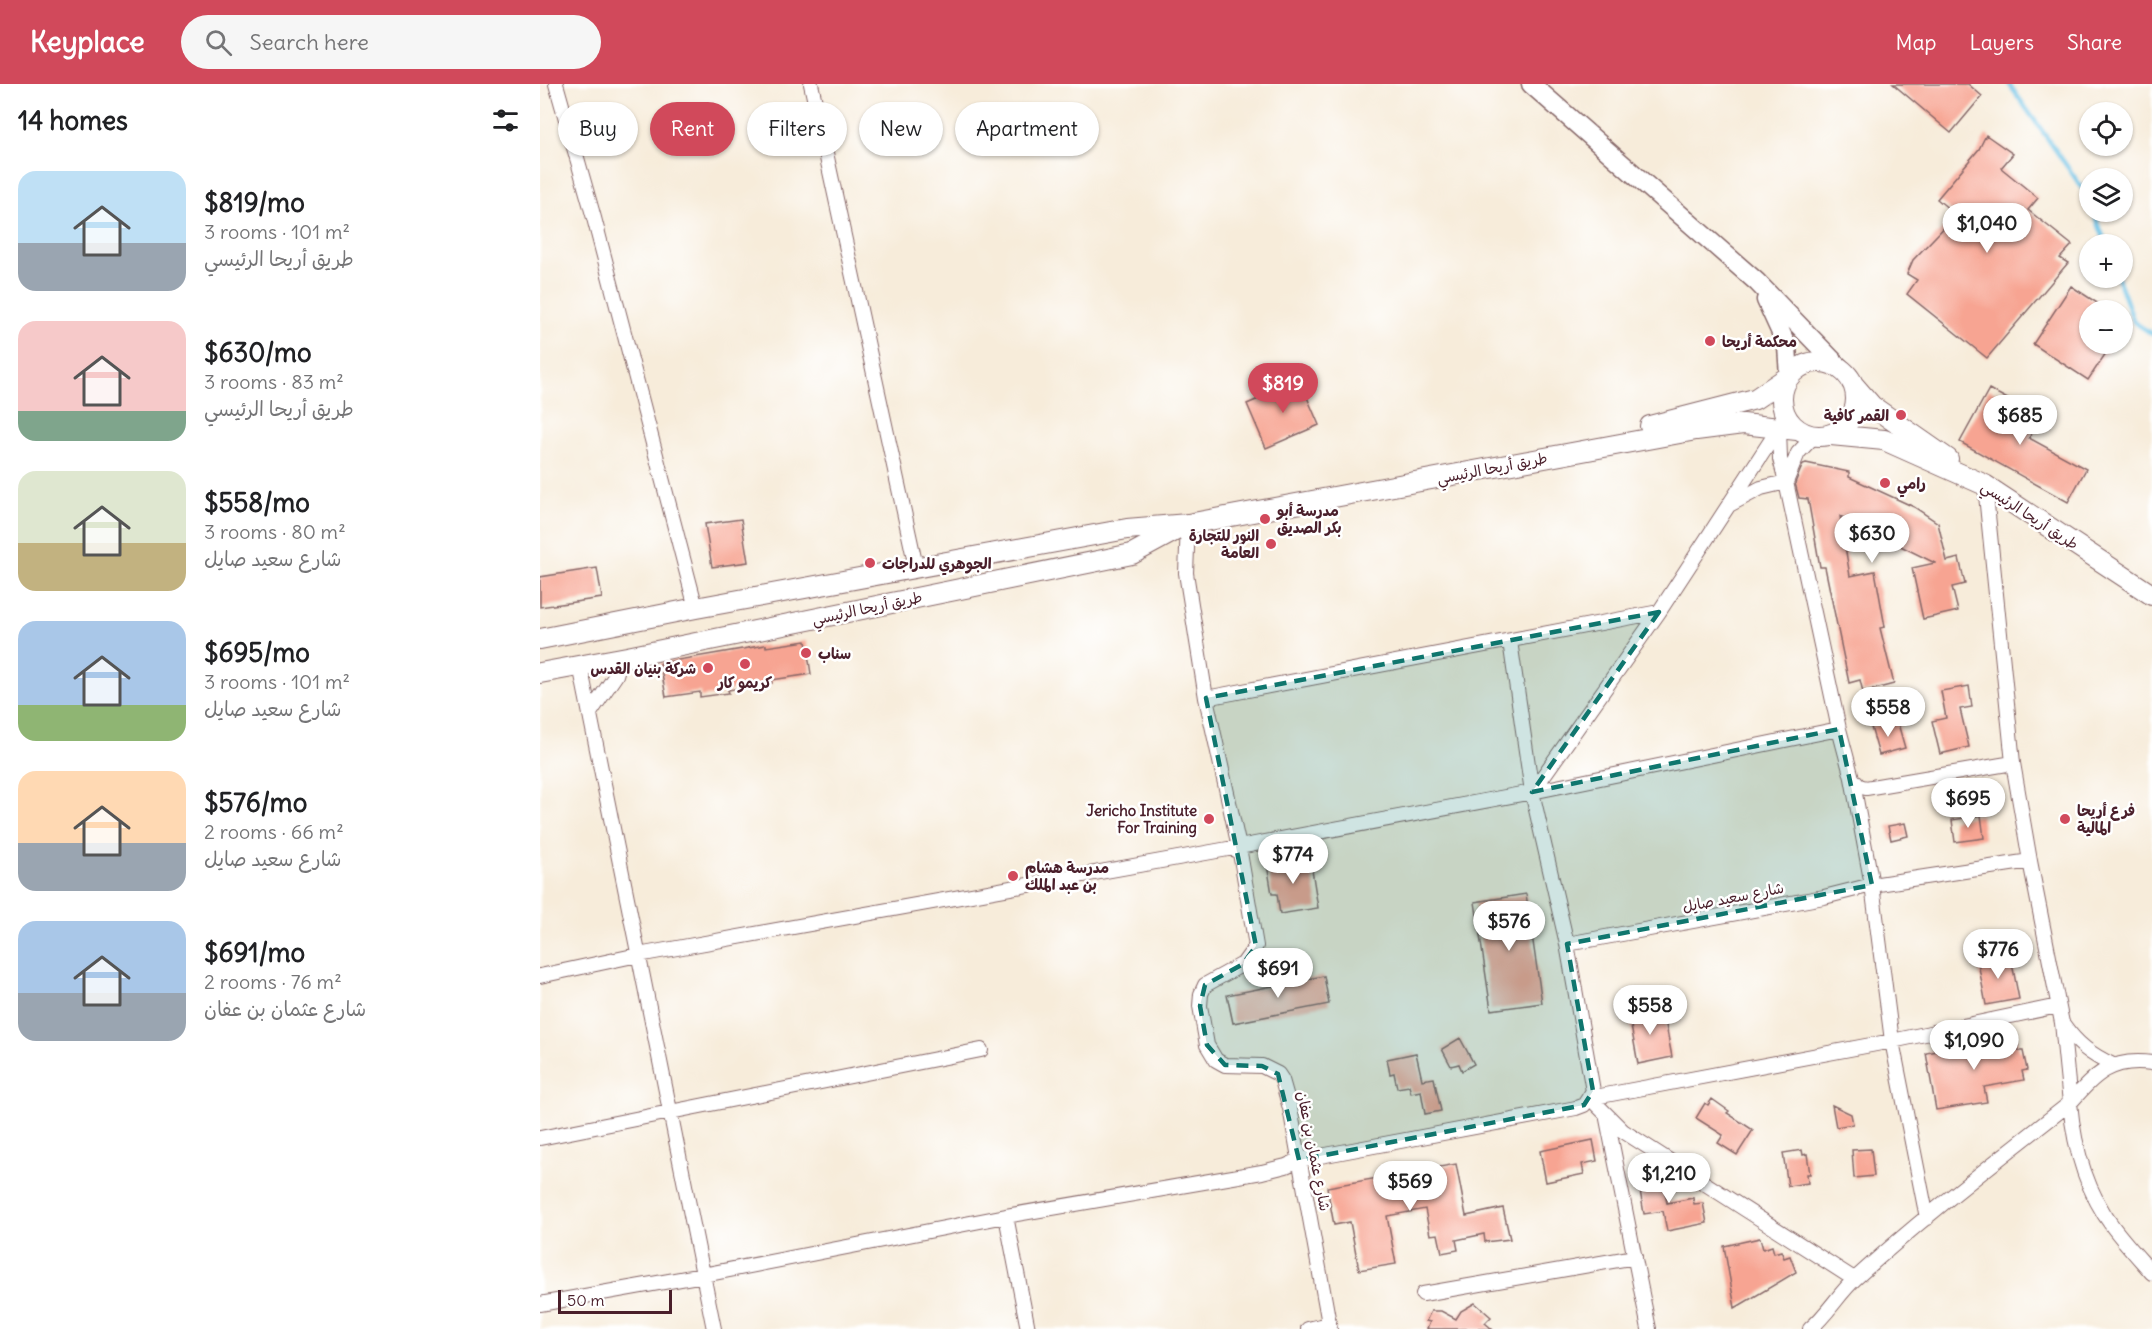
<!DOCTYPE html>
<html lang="en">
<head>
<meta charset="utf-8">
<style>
  :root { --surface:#fff; --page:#f6f6f6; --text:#202124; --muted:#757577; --accent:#d1495b }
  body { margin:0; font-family:Delius,"Playpen Sans Arabic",sans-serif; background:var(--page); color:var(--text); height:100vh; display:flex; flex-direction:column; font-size:22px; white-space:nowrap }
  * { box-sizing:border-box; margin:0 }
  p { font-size:20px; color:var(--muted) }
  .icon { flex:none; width:33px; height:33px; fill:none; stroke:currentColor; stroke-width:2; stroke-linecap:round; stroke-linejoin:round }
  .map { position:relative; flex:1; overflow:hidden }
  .drawer { display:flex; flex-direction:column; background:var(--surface); width:540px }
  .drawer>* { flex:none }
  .guide { position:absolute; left:18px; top:18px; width:570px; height:54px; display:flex; gap:12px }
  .fabs { position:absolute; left:1539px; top:18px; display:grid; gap:12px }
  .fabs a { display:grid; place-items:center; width:54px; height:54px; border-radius:50%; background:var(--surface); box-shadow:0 2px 4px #0004; font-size:30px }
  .scale { position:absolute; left:18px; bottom:15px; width:114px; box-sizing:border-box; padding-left:6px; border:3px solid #4a1f2b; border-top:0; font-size:16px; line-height:21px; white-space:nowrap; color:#4a1f2b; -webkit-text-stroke:4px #fff; paint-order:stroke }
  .price { position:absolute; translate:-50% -51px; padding:0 14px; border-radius:21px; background:#fff; color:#222; font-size:20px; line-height:39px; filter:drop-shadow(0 2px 3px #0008) }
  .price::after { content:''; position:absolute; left:50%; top:36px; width:18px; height:14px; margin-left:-9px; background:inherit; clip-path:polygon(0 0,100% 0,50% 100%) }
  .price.active { background:var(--accent); color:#fff }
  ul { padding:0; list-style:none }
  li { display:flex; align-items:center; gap:18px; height:150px; padding:0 18px }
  li span { display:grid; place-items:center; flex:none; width:168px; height:120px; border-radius:18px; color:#555 }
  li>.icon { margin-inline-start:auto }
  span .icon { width:72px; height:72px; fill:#fffc; stroke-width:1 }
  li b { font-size:26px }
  h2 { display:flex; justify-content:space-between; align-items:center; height:72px; padding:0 18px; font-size:26px }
  .pill { padding:0 21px; border-radius:27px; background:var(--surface); box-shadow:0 2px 4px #0004; font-size:21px; line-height:54px }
  .pill.active { background:var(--accent); color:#fff }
  header { display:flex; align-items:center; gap:36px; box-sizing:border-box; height:84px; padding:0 30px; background:var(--accent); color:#fff }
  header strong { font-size:28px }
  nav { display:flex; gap:33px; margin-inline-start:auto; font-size:21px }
  .search { width:420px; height:54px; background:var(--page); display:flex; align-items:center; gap:15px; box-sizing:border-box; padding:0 21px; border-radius:33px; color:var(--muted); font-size:22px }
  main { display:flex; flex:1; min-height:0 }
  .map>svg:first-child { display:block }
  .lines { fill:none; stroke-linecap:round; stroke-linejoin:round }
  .stream { stroke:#68c1e5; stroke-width:4.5 }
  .building { fill:#f7a492 }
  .minor-casing { stroke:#876768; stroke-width:16 }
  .tertiary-casing { stroke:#876768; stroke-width:21 }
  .secondary-casing { stroke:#876768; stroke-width:22 }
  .minor { stroke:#fff; stroke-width:14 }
  .tertiary { stroke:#fff; stroke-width:18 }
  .secondary { stroke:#fff; stroke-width:20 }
  .marked { fill:#0f766e; fill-opacity:0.2; stroke:#0f766e; stroke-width:4.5; stroke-dasharray:12 8; stroke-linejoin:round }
  .poi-dot { fill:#d1495b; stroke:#fff; stroke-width:2 }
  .labels { text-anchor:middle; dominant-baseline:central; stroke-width:5; stroke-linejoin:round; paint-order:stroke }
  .poi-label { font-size:15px; font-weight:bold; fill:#4a1f2b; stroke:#fff; text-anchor:start }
  .street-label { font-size:15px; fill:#4a1f2b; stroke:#fff }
</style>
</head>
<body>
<header>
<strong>Keyplace</strong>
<div class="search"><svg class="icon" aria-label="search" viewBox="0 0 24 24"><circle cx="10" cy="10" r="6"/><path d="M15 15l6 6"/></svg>Search here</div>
<nav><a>Map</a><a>Layers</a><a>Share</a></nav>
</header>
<main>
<section class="drawer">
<h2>14 homes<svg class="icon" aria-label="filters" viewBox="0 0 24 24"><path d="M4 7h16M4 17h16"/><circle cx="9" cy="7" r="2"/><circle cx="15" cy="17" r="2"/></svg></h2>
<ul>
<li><span style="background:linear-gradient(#bfe0f5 60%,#9aa5b1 0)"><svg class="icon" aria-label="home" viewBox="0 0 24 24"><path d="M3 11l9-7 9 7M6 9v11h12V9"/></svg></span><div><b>$819/mo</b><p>3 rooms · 101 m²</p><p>طريق أريحا الرئيسي</p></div></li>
<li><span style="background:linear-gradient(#f6c9c9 75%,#7fa58c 0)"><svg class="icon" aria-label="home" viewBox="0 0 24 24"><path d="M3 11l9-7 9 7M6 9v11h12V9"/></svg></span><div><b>$630/mo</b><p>3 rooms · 83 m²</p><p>طريق أريحا الرئيسي</p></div></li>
<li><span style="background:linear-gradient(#dfe7d0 60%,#c2b280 0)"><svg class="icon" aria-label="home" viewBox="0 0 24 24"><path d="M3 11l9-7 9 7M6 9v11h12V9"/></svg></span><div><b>$558/mo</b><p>3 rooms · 80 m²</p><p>شارع سعيد صايل</p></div></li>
<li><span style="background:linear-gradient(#a9c7e8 70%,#8fb573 0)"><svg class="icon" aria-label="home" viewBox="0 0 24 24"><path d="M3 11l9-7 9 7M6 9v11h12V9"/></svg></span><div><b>$695/mo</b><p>3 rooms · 101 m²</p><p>شارع سعيد صايل</p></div></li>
<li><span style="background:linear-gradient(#ffd9b3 60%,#9aa5b1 0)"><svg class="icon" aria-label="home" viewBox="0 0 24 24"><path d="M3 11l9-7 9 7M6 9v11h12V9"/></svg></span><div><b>$576/mo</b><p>2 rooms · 66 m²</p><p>شارع سعيد صايل</p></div></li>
<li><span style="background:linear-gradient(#a9c7e8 60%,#9aa5b1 0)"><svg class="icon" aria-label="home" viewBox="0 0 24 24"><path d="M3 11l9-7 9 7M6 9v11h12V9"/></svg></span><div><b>$691/mo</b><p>2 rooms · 76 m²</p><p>شارع عثمان بن عفان</p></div></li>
</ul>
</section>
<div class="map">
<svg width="1612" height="1245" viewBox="0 0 1612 1245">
  <rect width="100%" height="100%" fill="#fff"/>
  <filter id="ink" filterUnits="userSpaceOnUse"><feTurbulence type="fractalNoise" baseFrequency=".0167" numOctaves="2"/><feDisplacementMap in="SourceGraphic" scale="12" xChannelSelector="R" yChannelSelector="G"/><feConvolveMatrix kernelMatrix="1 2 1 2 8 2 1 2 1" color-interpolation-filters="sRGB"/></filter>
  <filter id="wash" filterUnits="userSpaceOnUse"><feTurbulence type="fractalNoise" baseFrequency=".008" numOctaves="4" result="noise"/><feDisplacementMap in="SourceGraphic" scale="24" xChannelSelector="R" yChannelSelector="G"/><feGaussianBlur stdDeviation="1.35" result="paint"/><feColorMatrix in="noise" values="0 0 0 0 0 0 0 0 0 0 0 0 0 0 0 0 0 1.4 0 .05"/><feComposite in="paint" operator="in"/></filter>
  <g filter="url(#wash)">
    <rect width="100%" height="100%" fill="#f7ecda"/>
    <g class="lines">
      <path class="stream" d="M1469,0L1550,115
        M1554,128L1566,160
        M1578,194L1594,238L1612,250"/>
    </g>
    <g id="blocks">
      <path class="building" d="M1353,0H1428L1442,12L1411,49Z
        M1446,51L1473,70L1461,84L1498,114L1488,126L1532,161L1520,174L1528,179L1447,274L1367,210L1377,196L1367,190L1373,176L1416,131L1397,115L1439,65Z
        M1531,202L1568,226H1550V260H1572L1548,296L1493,260Z
        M760,297L779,341L726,364L707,320Z
        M1449,305L1501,333L1489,354L1546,385L1528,418L1420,358Z
        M1266,379L1309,388V393L1374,423L1398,439L1407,477L1419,474L1425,500L1412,503L1418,527L1383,535L1372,484L1395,479L1300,432L1310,492L1335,487L1345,543L1340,544L1354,600L1323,608L1320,596L1309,599L1285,483H1280L1268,415L1259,414L1255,399L1263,380Z
        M201,435L208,478L172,483L165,440Z
        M57,484L62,514L0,523V493Z
        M266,557L271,590L231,596L232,599L188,606L189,609L160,613V608L126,613L120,579L226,561V563Z
        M1429,602L1432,623L1420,625L1429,663L1400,670L1392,637L1406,634L1401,607Z
        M1357,636L1365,664L1339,671L1331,643Z
        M1441,731L1444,754L1415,758L1412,736Z
        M1365,739L1368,752L1351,756L1348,742Z
        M770,773L778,824L740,830L737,810H732L727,780Z
        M986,810L1002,919L951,926L935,818Z
        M1449,871L1450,877L1471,874L1479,915L1446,921L1437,873Z
        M784,892L789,920L693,939L687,911Z
        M1123,925L1132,973L1098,980L1089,931Z
        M1476,953L1479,967H1483L1487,986L1482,987L1484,996L1444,1003L1447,1018L1396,1026L1386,969Z
        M920,954L934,980L922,987L919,980L911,982L902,965Z
        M876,969L882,996L894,994L901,1027L885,1030L881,1007L871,1009L869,1002L857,1004L854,989L850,990L847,975Z
        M1172,1015L1189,1027L1187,1029L1213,1046L1197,1071L1178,1059L1183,1051L1156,1034L1165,1019L1168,1021Z
        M1292,1021L1311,1030L1313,1040L1296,1043Z
        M1053,1056L1057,1077L1042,1080L1044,1090L1006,1098L1000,1067Z
        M1331,1065L1334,1092L1314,1094L1312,1066Z
        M1262,1066L1263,1071L1267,1070L1270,1090H1267L1268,1099L1248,1102L1243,1069Z
        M916,1080L926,1132L963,1124L970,1155L945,1158L944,1150L916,1156L918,1166L902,1169L898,1150L890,1151L885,1125L847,1132L856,1180L819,1186L810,1138L794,1141L787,1103Z
        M1114,1086L1115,1094L1122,1093L1127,1119L1153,1114L1154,1120L1163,1119L1167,1139L1127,1147L1123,1127L1104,1130L1097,1089Z
        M1220,1154L1223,1165L1232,1162L1234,1169L1241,1167L1244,1174L1250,1172L1256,1188L1195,1224L1184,1162Z
        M935,1219L951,1233L945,1239L952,1245H887L890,1238L886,1237L891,1227H901L916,1235L921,1227Z"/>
    </g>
  </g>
  <g filter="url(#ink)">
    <use href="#blocks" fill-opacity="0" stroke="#876768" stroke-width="1.5"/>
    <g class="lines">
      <defs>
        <path id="minor" d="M16,0L54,134L156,524
          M271,0L376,483
          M1274,352L1258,369L1246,398L1299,645L1312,694L1319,702L1326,704L1473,679
          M1445,401L1473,679L1490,777
          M1191,420L1221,404L1246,398L1240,375L1239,344
          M648,440L646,489L666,614L699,763L716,862L703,880L665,901L661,910L660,922L667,961L676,976L685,981L722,982L738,990L742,996L750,1024L790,1245
          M970,557L992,708
          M40,581L174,1245
          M666,614L1119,528L1239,344
          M50,629L76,591L81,574
          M1299,645L992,708L1027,860L1284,813L1332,801L1490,777L1522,939L1530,1019C1555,991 1571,973 1612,979
          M1312,694L1332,801L1352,957L1387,1134
          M0,892L98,871L699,763L992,708L1119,528
          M1523,940C1537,960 1551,971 1573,981
          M1050,1014L1352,957L1518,922
          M1050,1014L1083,1047L1314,1195
          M1066,1030L1109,1245
          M0,1054L441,966
          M466,1132L488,1245
          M883,1210L1095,1173
          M0,1220L163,1191L466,1132L722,1088L746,1082L759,1076L1036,1024L1044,1021L1053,1007L1027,860
          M768,1245L789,1240
          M1270,1245C1288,1230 1299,1209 1316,1194C1384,1132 1458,1076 1530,1019C1534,1063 1546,1107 1573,1143C1585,1159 1599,1174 1612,1189"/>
        <path id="tertiary" d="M991,0L1217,198L1304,288
          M1226,216L1247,262L1249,292"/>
        <path id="secondary" d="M1242 315a37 37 0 1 1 74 0a37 37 0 1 1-74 0Z
          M1312,299L1332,322L1408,375
          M1110,342L1215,315L1249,292
          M1291,351L1344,356L1445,401L1612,511
          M0,555L156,524L587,445L648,440L1156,346L1203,340L1257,346
          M0,589L87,573L592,470L640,444"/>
      </defs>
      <use href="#minor" class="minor-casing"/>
      <use href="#tertiary" class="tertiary-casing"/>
      <use href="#secondary" class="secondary-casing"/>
      <use href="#minor" class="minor"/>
      <use href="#tertiary" class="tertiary"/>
      <use href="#secondary" class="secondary"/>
    </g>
  </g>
  <path class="marked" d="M1119,528L992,708L1299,645L1332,801L1027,860L1053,1007L1044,1021L759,1076L738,990L722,982L685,981L667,961L660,922L665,901L703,880L716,862L666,614Z"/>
  <g class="poi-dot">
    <circle cx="1170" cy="257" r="6"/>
    <circle cx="1361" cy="331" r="6"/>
    <circle cx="1345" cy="399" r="6"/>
    <circle cx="725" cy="435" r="6"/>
    <circle cx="731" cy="460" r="6"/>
    <circle cx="330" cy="479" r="6"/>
    <circle cx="266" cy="569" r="6"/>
    <circle cx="205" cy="580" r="6"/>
    <circle cx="168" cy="584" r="6"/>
    <circle cx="669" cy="735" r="6"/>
    <circle cx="1525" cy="735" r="6"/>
    <circle cx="473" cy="792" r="6"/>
  </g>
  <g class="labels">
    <g class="poi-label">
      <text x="1182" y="257">محكمة أريحا</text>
      <text x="1349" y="331" text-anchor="end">القمر كافية</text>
      <text x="1357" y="399">رامي</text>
      <text x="737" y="426">مدرسة أبو<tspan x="737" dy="17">بكر الصديق</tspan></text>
      <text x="719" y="451" text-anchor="end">النور للتجارة<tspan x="719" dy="17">العامة</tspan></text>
      <text x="342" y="479">الجوهري للدراجات</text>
      <text x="278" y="569">سناب</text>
      <text x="156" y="584" text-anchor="end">شركة بنيان القدس</text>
      <text x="205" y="598" text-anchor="middle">كريمو كار</text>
      <text x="657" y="726" text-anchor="end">Jericho Institute<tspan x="657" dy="17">For Training</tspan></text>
      <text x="1537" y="726">فرع أريحا<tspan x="1537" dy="17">المالية</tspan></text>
      <text x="485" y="783">مدرسة هشام<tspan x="485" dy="17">بن عبد الملك</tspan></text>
    </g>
    <g class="street-label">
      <text transform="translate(952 384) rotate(-11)">طريق أريحا الرئيسي</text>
      <text transform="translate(1490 431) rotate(33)">طريق أريحا الرئيسي</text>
      <text transform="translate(327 524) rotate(-12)">طريق أريحا الرئيسي</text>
      <text transform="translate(1193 813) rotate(-11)">شارع سعيد صايل</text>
      <text transform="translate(774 1067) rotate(79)">شارع عثمان بن عفان</text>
    </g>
  </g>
</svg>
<div class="fabs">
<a><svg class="icon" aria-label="locate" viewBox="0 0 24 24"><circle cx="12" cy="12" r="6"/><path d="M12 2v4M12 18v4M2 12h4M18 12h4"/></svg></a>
<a><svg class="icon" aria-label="layers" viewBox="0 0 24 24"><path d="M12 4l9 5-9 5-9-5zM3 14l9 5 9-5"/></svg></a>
<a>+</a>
<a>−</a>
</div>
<div class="scale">50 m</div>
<b class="price" style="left:1447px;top:170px">$1,040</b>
<b class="price active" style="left:743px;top:330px">$819</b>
<b class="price" style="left:1480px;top:362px">$685</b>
<b class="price" style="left:1332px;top:480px">$630</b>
<b class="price" style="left:1348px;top:654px">$558</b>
<b class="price" style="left:1428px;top:745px">$695</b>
<b class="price" style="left:753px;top:801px">$774</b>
<b class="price" style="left:969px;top:868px">$576</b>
<b class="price" style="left:1458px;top:896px">$776</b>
<b class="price" style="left:738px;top:915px">$691</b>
<b class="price" style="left:1110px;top:952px">$558</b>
<b class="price" style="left:1434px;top:987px">$1,090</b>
<b class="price" style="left:1129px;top:1120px">$1,210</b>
<b class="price" style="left:870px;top:1128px">$569</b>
<div class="guide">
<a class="pill">Buy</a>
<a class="pill active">Rent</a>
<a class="pill">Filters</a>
<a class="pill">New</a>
<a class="pill">Apartment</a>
</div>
</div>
</main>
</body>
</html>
